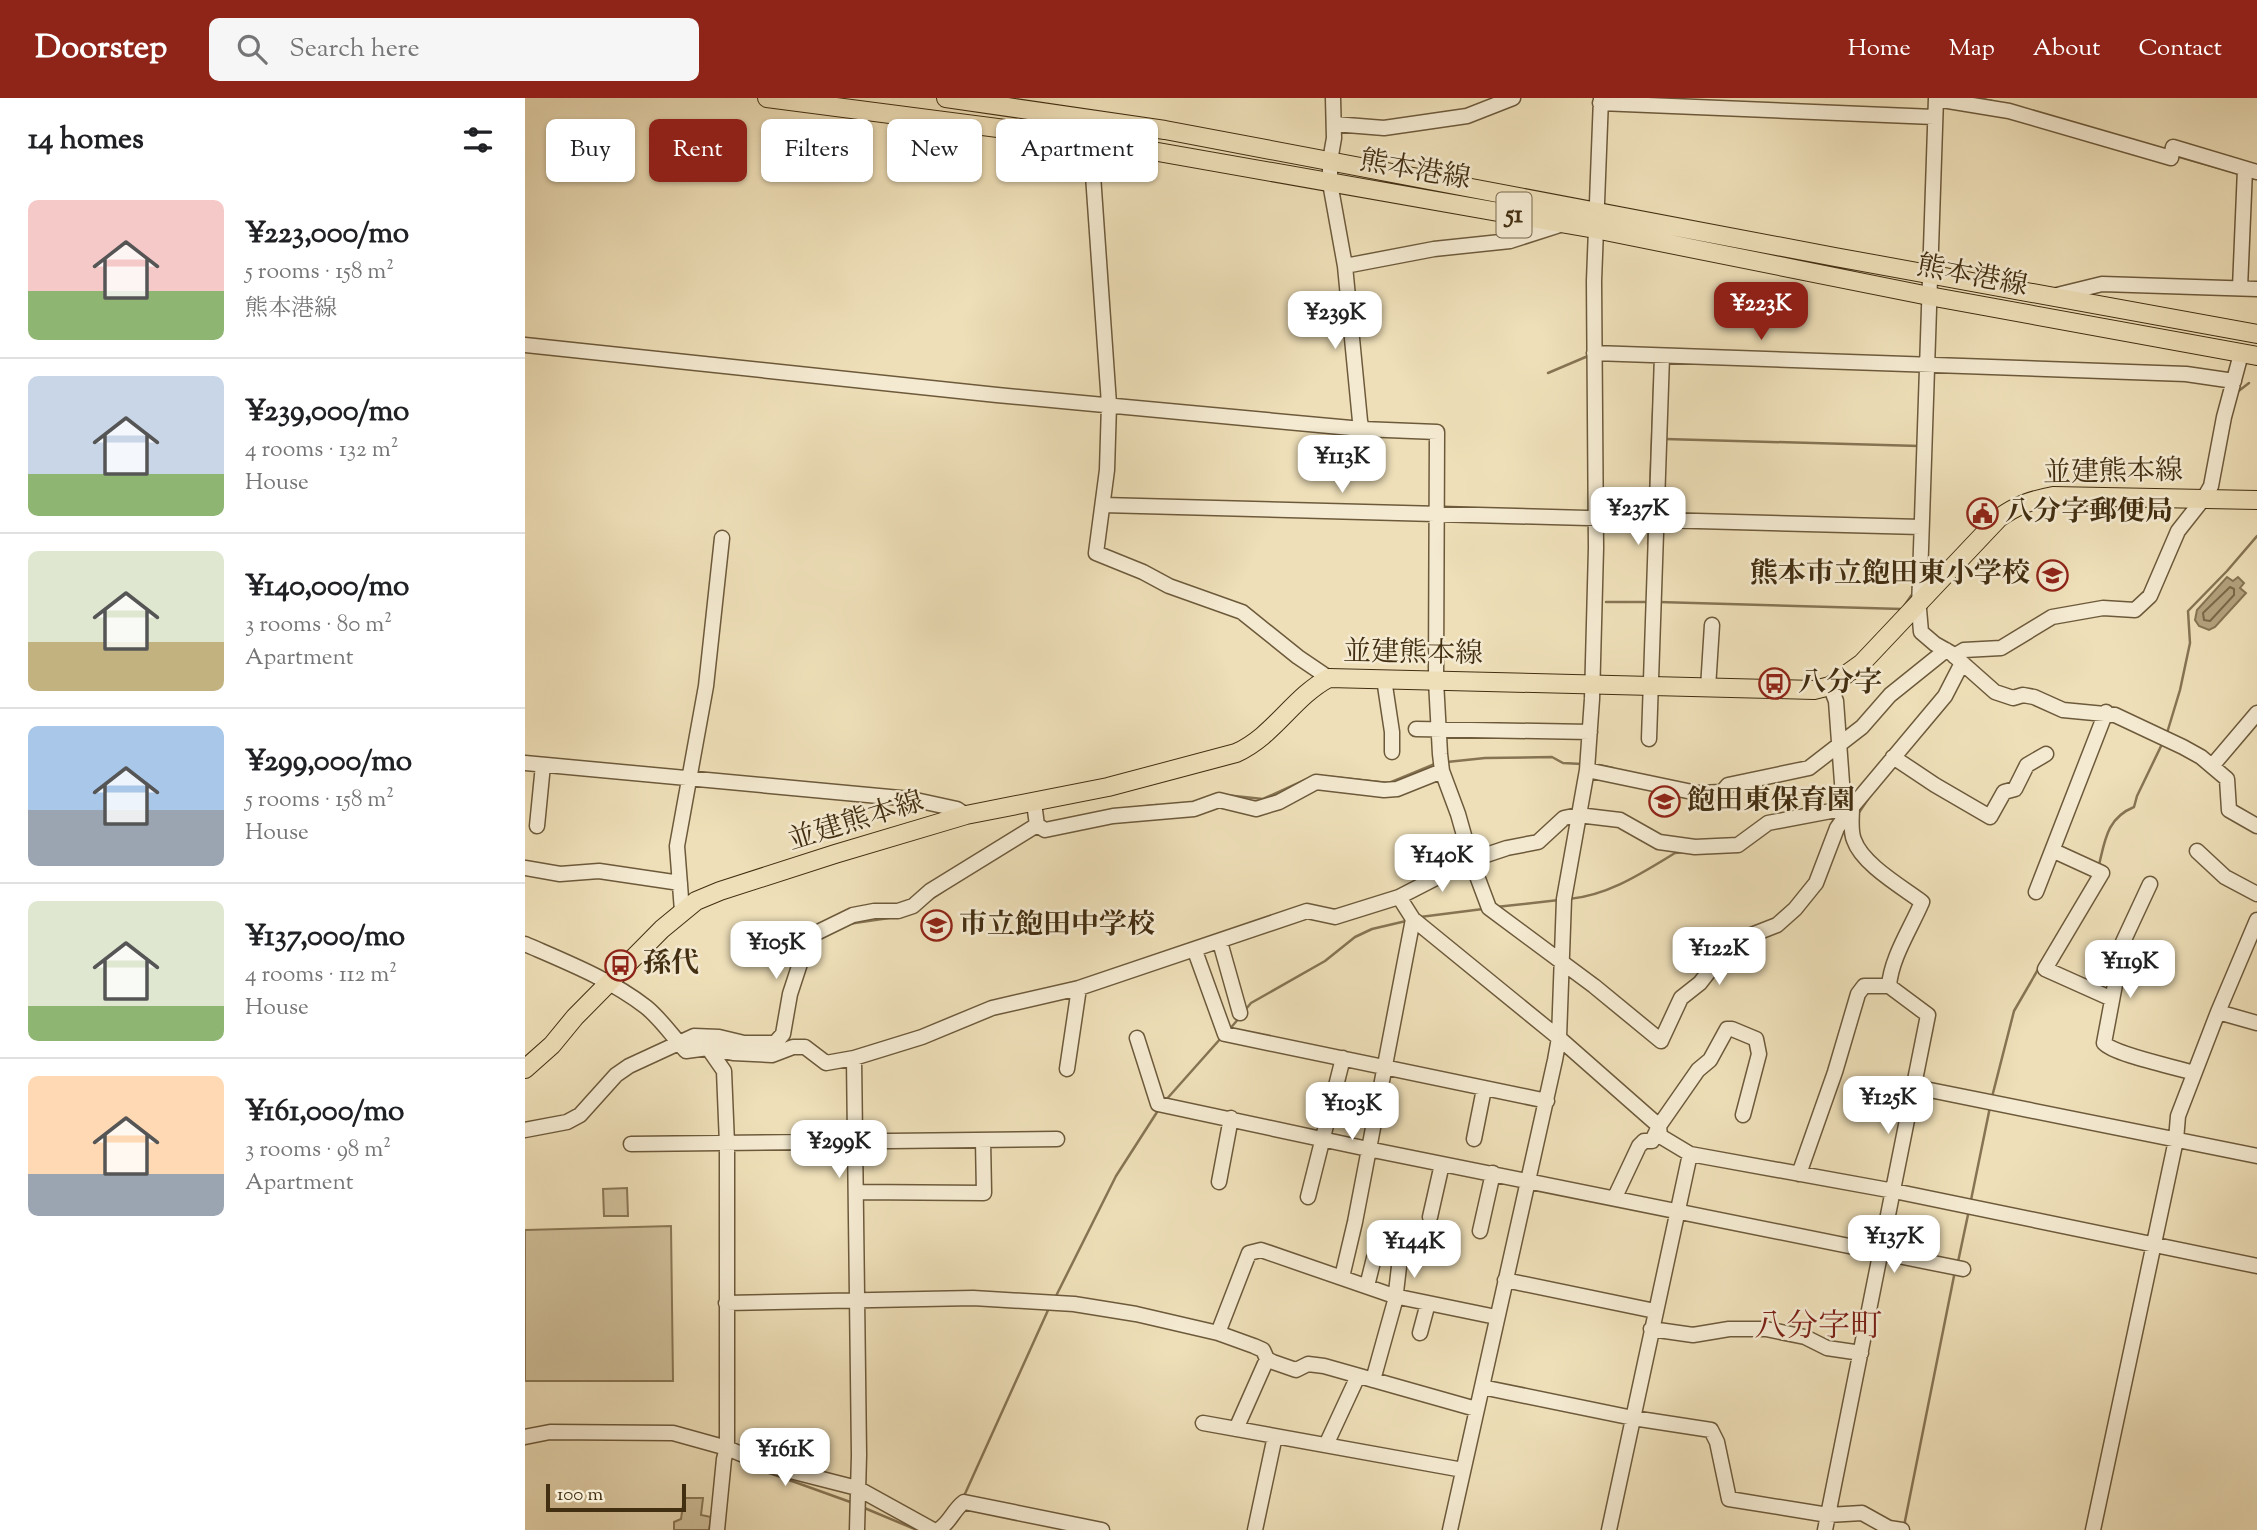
<!DOCTYPE html>
<html lang="en">
<head>
<meta charset="utf-8">
<style>
  :root { --surface:#fff; --page:#f6f6f6; --text:#202124; --muted:#757577; --line:#e0e0e0; --accent:#8f2418 }
  body { margin:0; font-family:"Sorts Mill Goudy","Noto Serif JP",serif; background:var(--page); color:var(--text); height:100vh; display:flex; flex-direction:column; font-size:26px; white-space:nowrap }
  * { box-sizing:border-box; margin:0 }
  p { font-size:23px; color:var(--muted) }
  .icon { flex:none; width:38px; height:38px; fill:none; stroke:currentColor; stroke-width:2; stroke-linecap:round; stroke-linejoin:round }
  .map { position:relative; flex:1; overflow:hidden }
  .drawer { display:flex; flex-direction:column; background:var(--surface); width:525px }
  .drawer>* { flex:none }
  .hud { position:absolute; left:21px; top:21px; width:665px; height:63px; display:flex; gap:14px }
  .scale { position:absolute; left:21px; bottom:18px; width:140px; box-sizing:border-box; padding-left:7px; border:4px solid #422e11; border-top:0; font-size:19px; line-height:24px; white-space:nowrap; color:#422e11; -webkit-text-stroke:5px #f4ead1; paint-order:stroke }
  .price { position:absolute; translate:-50% -60px; padding:0 16px; border-radius:14px; background:#fff; color:#222; font-size:23px; line-height:46px; filter:drop-shadow(0 2px 4px #0008) }
  .price::after { content:''; position:absolute; left:50%; top:42px; width:21px; height:16px; margin-left:-10px; background:inherit; clip-path:polygon(0 0,100% 0,50% 100%) }
  .price.selected { background:var(--accent); color:#fff }
  ul { padding:0; list-style:none }
  li { display:flex; align-items:center; gap:21px; height:175px; padding:0 28px }
  li+li { border-top:2px solid var(--line) }
  li span { display:grid; place-items:center; flex:none; width:196px; height:140px; border-radius:10px; color:#555 }
  li>.icon { margin-inline-start:auto }
  span .icon { width:84px; height:84px; fill:#fffc; stroke-width:1 }
  li b { font-size:30px }
  h2 { display:flex; justify-content:space-between; align-items:center; height:84px; padding:0 28px; font-size:30px }
  .chip { padding:0 24px; border-radius:10px; background:var(--surface); box-shadow:0 2px 5px #0004; font-size:24px; line-height:63px }
  .chip.selected { background:var(--accent); color:#fff }
  header { display:flex; align-items:center; gap:42px; box-sizing:border-box; height:98px; padding:0 35px; background:var(--accent); color:#fff }
  header strong { font-size:33px }
  nav { display:flex; gap:38px; margin-inline-start:auto; font-size:24px }
  .search { width:490px; height:63px; background:var(--page); display:flex; align-items:center; gap:18px; box-sizing:border-box; padding:0 24px; border-radius:10px; color:var(--muted); font-size:26px }
  main { display:flex; flex:1; min-height:0 }
  .map>svg:first-child { display:block }
  .green { fill:#d1c19c; stroke:#8a7856; stroke-width:2 }
  .water { fill:#b4a37f; stroke:#867453; stroke-width:2 }
  .lines { fill:none; stroke-linecap:round; stroke-linejoin:round }
  .shore { stroke:#7b6848; stroke-width:2 }
  .stream { stroke:#867453; stroke-width:2.5 }
  .minor-casing { stroke:#6d5a3b; stroke-width:17 }
  .major-casing { stroke:#422e11; stroke-width:20 }
  .minor { stroke:#f4ead1; stroke-width:14 }
  .major { stroke:#eedfb8; stroke-width:18 }
  .labels { text-anchor:middle; dominant-baseline:central; stroke-width:5; stroke-linejoin:round; paint-order:stroke }
  .shield { fill:#f4ead1; stroke:#77664b; stroke-width:2 }
  .shield-label { font-size:26px; font-weight:bold; fill:#422e11 }
  .street-label { font-size:28px; fill:#422e11; stroke:#f4ead1 }
  .poi-label { font-size:28px; font-weight:bold; fill:#422e11; stroke:#f4ead1; text-anchor:start }
  .quarter-label { font-size:32px; fill:#7a1f14; stroke:#f4ead1 }
</style>
</head>
<body>
<header>
<strong>Doorstep</strong>
<div class="search"><svg class="icon" aria-label="search" viewBox="0 0 24 24"><circle cx="10" cy="10" r="6"/><path d="M15 15l6 6"/></svg>Search here</div>
<nav><a>Home</a><a>Map</a><a>About</a><a>Contact</a></nav>
</header>
<main>
<section class="drawer">
<h2>14 homes<svg class="icon" aria-label="filters" viewBox="0 0 24 24"><path d="M4 7h16M4 17h16"/><circle cx="9" cy="7" r="2"/><circle cx="15" cy="17" r="2"/></svg></h2>
<ul>
<li><span style="background:linear-gradient(#f6c9c9 65%,#8fb573 0)"><svg class="icon" aria-label="home" viewBox="0 0 24 24"><path d="M3 11l9-7 9 7M6 9v11h12V9"/></svg></span><div><b>¥223,000/mo</b><p>5 rooms · 158 m²</p><p>熊本港線</p></div></li>
<li><span style="background:linear-gradient(#c9d6e8 70%,#8fb573 0)"><svg class="icon" aria-label="home" viewBox="0 0 24 24"><path d="M3 11l9-7 9 7M6 9v11h12V9"/></svg></span><div><b>¥239,000/mo</b><p>4 rooms · 132 m²</p><p>House</p></div></li>
<li><span style="background:linear-gradient(#dfe7d0 65%,#c2b280 0)"><svg class="icon" aria-label="home" viewBox="0 0 24 24"><path d="M3 11l9-7 9 7M6 9v11h12V9"/></svg></span><div><b>¥140,000/mo</b><p>3 rooms · 80 m²</p><p>Apartment</p></div></li>
<li><span style="background:linear-gradient(#a9c7e8 60%,#9aa5b1 0)"><svg class="icon" aria-label="home" viewBox="0 0 24 24"><path d="M3 11l9-7 9 7M6 9v11h12V9"/></svg></span><div><b>¥299,000/mo</b><p>5 rooms · 158 m²</p><p>House</p></div></li>
<li><span style="background:linear-gradient(#dfe7d0 75%,#8fb573 0)"><svg class="icon" aria-label="home" viewBox="0 0 24 24"><path d="M3 11l9-7 9 7M6 9v11h12V9"/></svg></span><div><b>¥137,000/mo</b><p>4 rooms · 112 m²</p><p>House</p></div></li>
<li><span style="background:linear-gradient(#ffd9b3 70%,#9aa5b1 0)"><svg class="icon" aria-label="home" viewBox="0 0 24 24"><path d="M3 11l9-7 9 7M6 9v11h12V9"/></svg></span><div><b>¥161,000/mo</b><p>3 rooms · 98 m²</p><p>Apartment</p></div></li>
</ul>
</section>
<div class="map">
<svg width="1732" height="1432" viewBox="0 0 1732 1432">
  <rect width="100%" height="100%" fill="#eedfb8"/>
  <filter id="stains"><feTurbulence type="fractalNoise" baseFrequency=".00286" numOctaves="4"/><feColorMatrix values="0 0 0 0 .2 0 0 0 0 .09 0 0 0 0 .02 0 0 0 .5 -.17"/></filter>
  <radialGradient id="worn" r=".72"><stop offset=".6" stop-color="#630" stop-opacity="0"/><stop offset="1" stop-color="#630" stop-opacity=".3"/></radialGradient>
  <path class="green" d="M102,1090L103,1118H79L78,1091Z
    M146,1128L148,1283H0V1132Z
    M159,1400H178L176,1417L186,1419L184,1432H149V1424L156,1421Z"/>
  <path class="water" d="M1702,479L1708,483L1713,479L1719,485L1715,490L1721,495L1690,529L1684,532L1674,528L1670,522L1672,512Z"/>
  <g class="lines">
    <path class="shore" d="M1705,489L1709,491V497L1685,523L1679,522L1678,515Z"/>
    <path class="stream" d="M1453,0L1467,3
      M1651,58L1715,76
      M1023,275L1063,258
      M1711,295L1724,285
      M1140,341L1394,348
      M1124,418L1130,264
      M1123,446L1124,428
      M1081,504H1124
      M1134,504L1377,511L1388,495
      M1399,634L1419,610
      M1642,635L1655,592L1665,545L1663,513L1702,473L1732,438
      M922,664L960,660L1027,659L1038,665L1057,666
      M1074,667L1088,670
      M807,679L864,685L912,665
      M700,697L738,701L780,682
      M614,709L632,707
      M1333,716L1345,698
      M518,726L532,723
      M1574,767C1580,742 1582,720 1609,709L1612,698L1638,644
      M1044,801C1084,797 1117,775 1150,755L1160,754
      M405,802L420,792
      M971,809L1034,802
      M895,819L958,811
      M323,826L364,820
      M721,911L726,905L800,863L830,839L847,831L881,823
      M703,933L715,919
      M1467,999L1489,913L1515,868
      M640,1003L696,940
      M1446,1102L1465,1009
      M1433,1164L1444,1112
      M531,1198L591,1078L634,1011
      M239,1373L328,1405
      M439,1398L524,1210
      M337,1409L392,1432
      M1379,1428L1430,1173"/>
    <defs>
      <path id="minor" d="M808,0L809,40L805,63V85L820,168L835,323L837,331
        M1411,0L1394,511L1396,534L1410,546L1426,555L1470,594L1488,600L1498,597L1509,599L1538,612L1590,617L1658,649L1676,659L1702,681L1704,712L1732,728
        M1411,1L1484,13L1646,60L1648,49L1732,74
        M1075,5L1409,19
        M564,20L584,306L582,372L571,455L618,474L644,488L717,514L773,559L804,580
        M809,26L859,30L942,18L988,0
        M820,168L909,151L985,143L1038,126
        M1715,190L1720,71
        M1528,198L1577,186L1732,191
        M0,247L472,297L837,331L912,334L911,583L915,656L917,673L933,716L946,762L964,810L1069,888L1136,943L1156,900L1175,885L1206,845L1252,827L1270,811L1291,785L1312,730L1327,709
        M1069,255L1661,276L1709,283
        M578,407L1396,429
        M1429,558L1439,552L1476,550L1527,519L1578,510L1610,512L1625,498L1653,433L1679,400L1686,388L1699,319L1716,256
        M859,581L867,634V654
        M1305,588L1311,603L1319,712
        M1183,590L1187,527
        M891,631L1065,634
        M1124,641L1137,258
        M1368,659L1410,687L1465,719L1479,694L1490,691L1502,667L1521,656
        M0,665L386,701L432,711L441,717
        M1687,668L1732,615
        M1062,672L1172,695L1197,694L1203,687L1284,670L1337,629L1365,597L1421,552
        M512,727L520,732L588,718L669,711L694,702L731,711L754,704L791,684L859,692L872,691L917,673
        M12,728L18,667
        M1529,753L1577,775L1520,871L1587,901
        M1672,753L1700,779L1732,796
        M0,770L35,776L74,773L155,785
        M1625,786L1598,844L1579,945C1590,957 1651,969 1669,975
        M1511,794L1581,614
        M874,799L888,821L1034,940L1134,1028L1135,1038L1165,1056L1369,1093L1732,1168
        M157,813L152,748L181,588L197,440
        M695,844L715,915
        M0,846C41,864 85,881 121,909C136,921 148,939 161,953L183,950L208,955L247,957L268,949H280L301,965L329,960L397,939L467,910L554,890L782,813L810,819L874,799L946,762L982,750L1013,744L1039,720L1053,717L1095,722L1134,744L1170,749L1213,747L1243,725L1327,709L1420,598L1437,565
        M670,853L700,936L1022,1003
        M1693,914L1732,925
        M612,940L633,1006L843,1051L1438,1171
        M183,950L199,973L202,1046V1350L199,1361L192,1432
        M329,960L334,1357L332,1432
        M542,971L554,890
        M1390,989L1732,1058
        M0,1032L42,1024L55,1017L91,977L104,968L169,938L194,939L219,945H250L258,936L265,896L283,841L289,836L328,817L349,813H373L388,808L405,793L512,727L509,705
        M949,1041L959,991
        M106,1046L532,1041
        M1274,1076L1310,974L1333,896L1339,888H1364
        M694,1084L706,1020
        M332,1094L459,1095L458,1042
        M783,1099L818,960
        M1090,1099L1114,1048L1119,1043H1127L1134,1028L1173,972L1185,962L1202,931H1207L1231,941L1234,956L1218,1017
        M905,1119L917,1066
        M955,1133L968,1075
        M817,1179L830,1124L888,821
        M980,1182L1130,1213
        M842,1188L849,1160
        M201,1205L448,1200L549,1206L611,1216L693,1235L729,1248L738,1252L742,1261L748,1264L771,1272L783,1266L799,1268L951,1311
        M1126,1231L1168,1237L1204,1231H1241L1280,1239L1302,1250L1336,1255
        M693,1235L724,1155L736,1152L869,1198L971,1219
        M895,1235L903,1205
        M848,1282L870,1203L875,1160
        M957,1289L1108,1320L1186,1332L1192,1344L1204,1401L1303,1417L1337,1415L1364,1430L1377,1432
        M678,1325L938,1372
        M711,1331L742,1261
        M0,1339L25,1334L148,1335L202,1350L242,1367L332,1390L408,1432
        M801,1347L833,1278
        M413,1432C425,1425 428,1412 439,1404L577,1432
        M730,1432L750,1338
        M925,1432L1030,962L1034,940L1039,801L1062,672L1067,601L1071,450L1069,183L1076,0
        M1084,1432L1165,1056
        M1300,1432L1403,917L1364,888C1366,860 1386,830 1397,804C1377,789 1337,766 1329,742C1325,733 1327,719 1327,709
        M1568,1432L1651,1042L1653,1018L1693,914L1732,822"/>
      <path id="major" d="M242,0L565,42L1070,131L1404,198L1732,258
        M421,0L640,32L1310,159L1732,236
        M0,971L27,947L50,919L137,831L171,803L195,793L310,756L441,717L583,689L711,655C749,638 768,599 804,580L1289,592L1305,588L1337,565L1474,420C1492,407 1507,402 1528,398L1732,402"/>
    </defs>
    <use href="#minor" class="minor-casing"/>
    <use href="#major" class="major-casing"/>
    <use href="#minor" class="minor"/>
    <use href="#major" class="major"/>
  </g>
  <defs>
    <symbol id="civic-ring" viewBox="-11 -11 22 22"><circle r="9.5" fill="#f4ead1" stroke="#8f2418" stroke-width="1.5"/><path d="M-.6-6.5H3V-4.5H.6V-3L4-1V1h2V6H-6V1h2V-1L-.6-3ZM-1.2 2.5V6h2.4V2.5Z" fill="#8f2418"/></symbol>
    <symbol id="school-ring" viewBox="-11 -11 22 22"><circle r="9.5" fill="#f4ead1" stroke="#8f2418" stroke-width="1.5"/><path d="M0-5L7-2L0 1L-7-2ZM-4 1L0 2.5L4 1V4Q0 6-4 4Z" fill="#8f2418"/></symbol>
    <symbol id="bus-ring" viewBox="-11 -11 22 22"><circle r="9.5" fill="#f4ead1" stroke="#8f2418" stroke-width="1.5"/><path d="M-5-6H5V4H4V6H2V4H-2V6H-4V4H-5ZM-3.5-4V0h7V-4ZM-3.5 1.2v1.5H-2V1.2ZM2 1.2v1.5H3.5V1.2Z" fill="#8f2418"/></symbol>
  </defs>
  <g fill-rule="evenodd">
    <use href="#civic-ring" x="1440" y="398" width="35" height="35"/>
    <use href="#school-ring" x="1510" y="460" width="35" height="35"/>
    <use href="#bus-ring" x="1232" y="568" width="35" height="35"/>
    <use href="#school-ring" x="1122" y="686" width="35" height="35"/>
    <use href="#school-ring" x="394" y="810" width="35" height="35"/>
    <use href="#bus-ring" x="78" y="850" width="35" height="35"/>
  </g>
  <g class="labels">
    <rect class="shield" x="971.5" y="94.5" width="35" height="45" rx="5"/>
    <g class="shield-label">
      <text x="989" y="117">51</text>
    </g>
    <g class="street-label">
      <text transform="translate(890 73) rotate(10)">熊本港線</text>
      <text transform="translate(1447 179) rotate(11)">熊本港線</text>
      <text transform="translate(1588 375) rotate(-1)">並建熊本線</text>
      <text transform="translate(888 556) rotate(1)">並建熊本線</text>
      <text transform="translate(331 724) rotate(-17)">並建熊本線</text>
    </g>
    <g class="poi-label">
      <text x="1480" y="415">八分字郵便局</text>
      <text x="1505" y="477" text-anchor="end">熊本市立飽田東小学校</text>
      <text x="1273" y="586">八分字</text>
      <text x="1162" y="704">飽田東保育園</text>
      <text x="434" y="828">市立飽田中学校</text>
      <text x="118" y="867">孫代</text>
    </g>
    <g class="quarter-label">
      <text x="1293" y="1230">八分字町</text>
    </g>
  </g>
  <rect width="100%" height="100%" filter="url(#stains)"/>
  <rect width="100%" height="100%" fill="url(#worn)"/>
</svg>
<div class="scale">100 m</div>
<b class="price selected" style="left:1236px;top:244px">¥223K</b>
<b class="price" style="left:810px;top:253px">¥239K</b>
<b class="price" style="left:817px;top:397px">¥113K</b>
<b class="price" style="left:1113px;top:449px">¥237K</b>
<b class="price" style="left:917px;top:796px">¥140K</b>
<b class="price" style="left:251px;top:883px">¥105K</b>
<b class="price" style="left:1194px;top:889px">¥122K</b>
<b class="price" style="left:1605px;top:902px">¥119K</b>
<b class="price" style="left:1363px;top:1038px">¥125K</b>
<b class="price" style="left:827px;top:1044px">¥103K</b>
<b class="price" style="left:314px;top:1082px">¥299K</b>
<b class="price" style="left:1369px;top:1177px">¥137K</b>
<b class="price" style="left:889px;top:1182px">¥144K</b>
<b class="price" style="left:260px;top:1390px">¥161K</b>
<div class="hud">
<a class="chip">Buy</a>
<a class="chip selected">Rent</a>
<a class="chip">Filters</a>
<a class="chip">New</a>
<a class="chip">Apartment</a>
</div>
</div>
</main>
</body>
</html>
